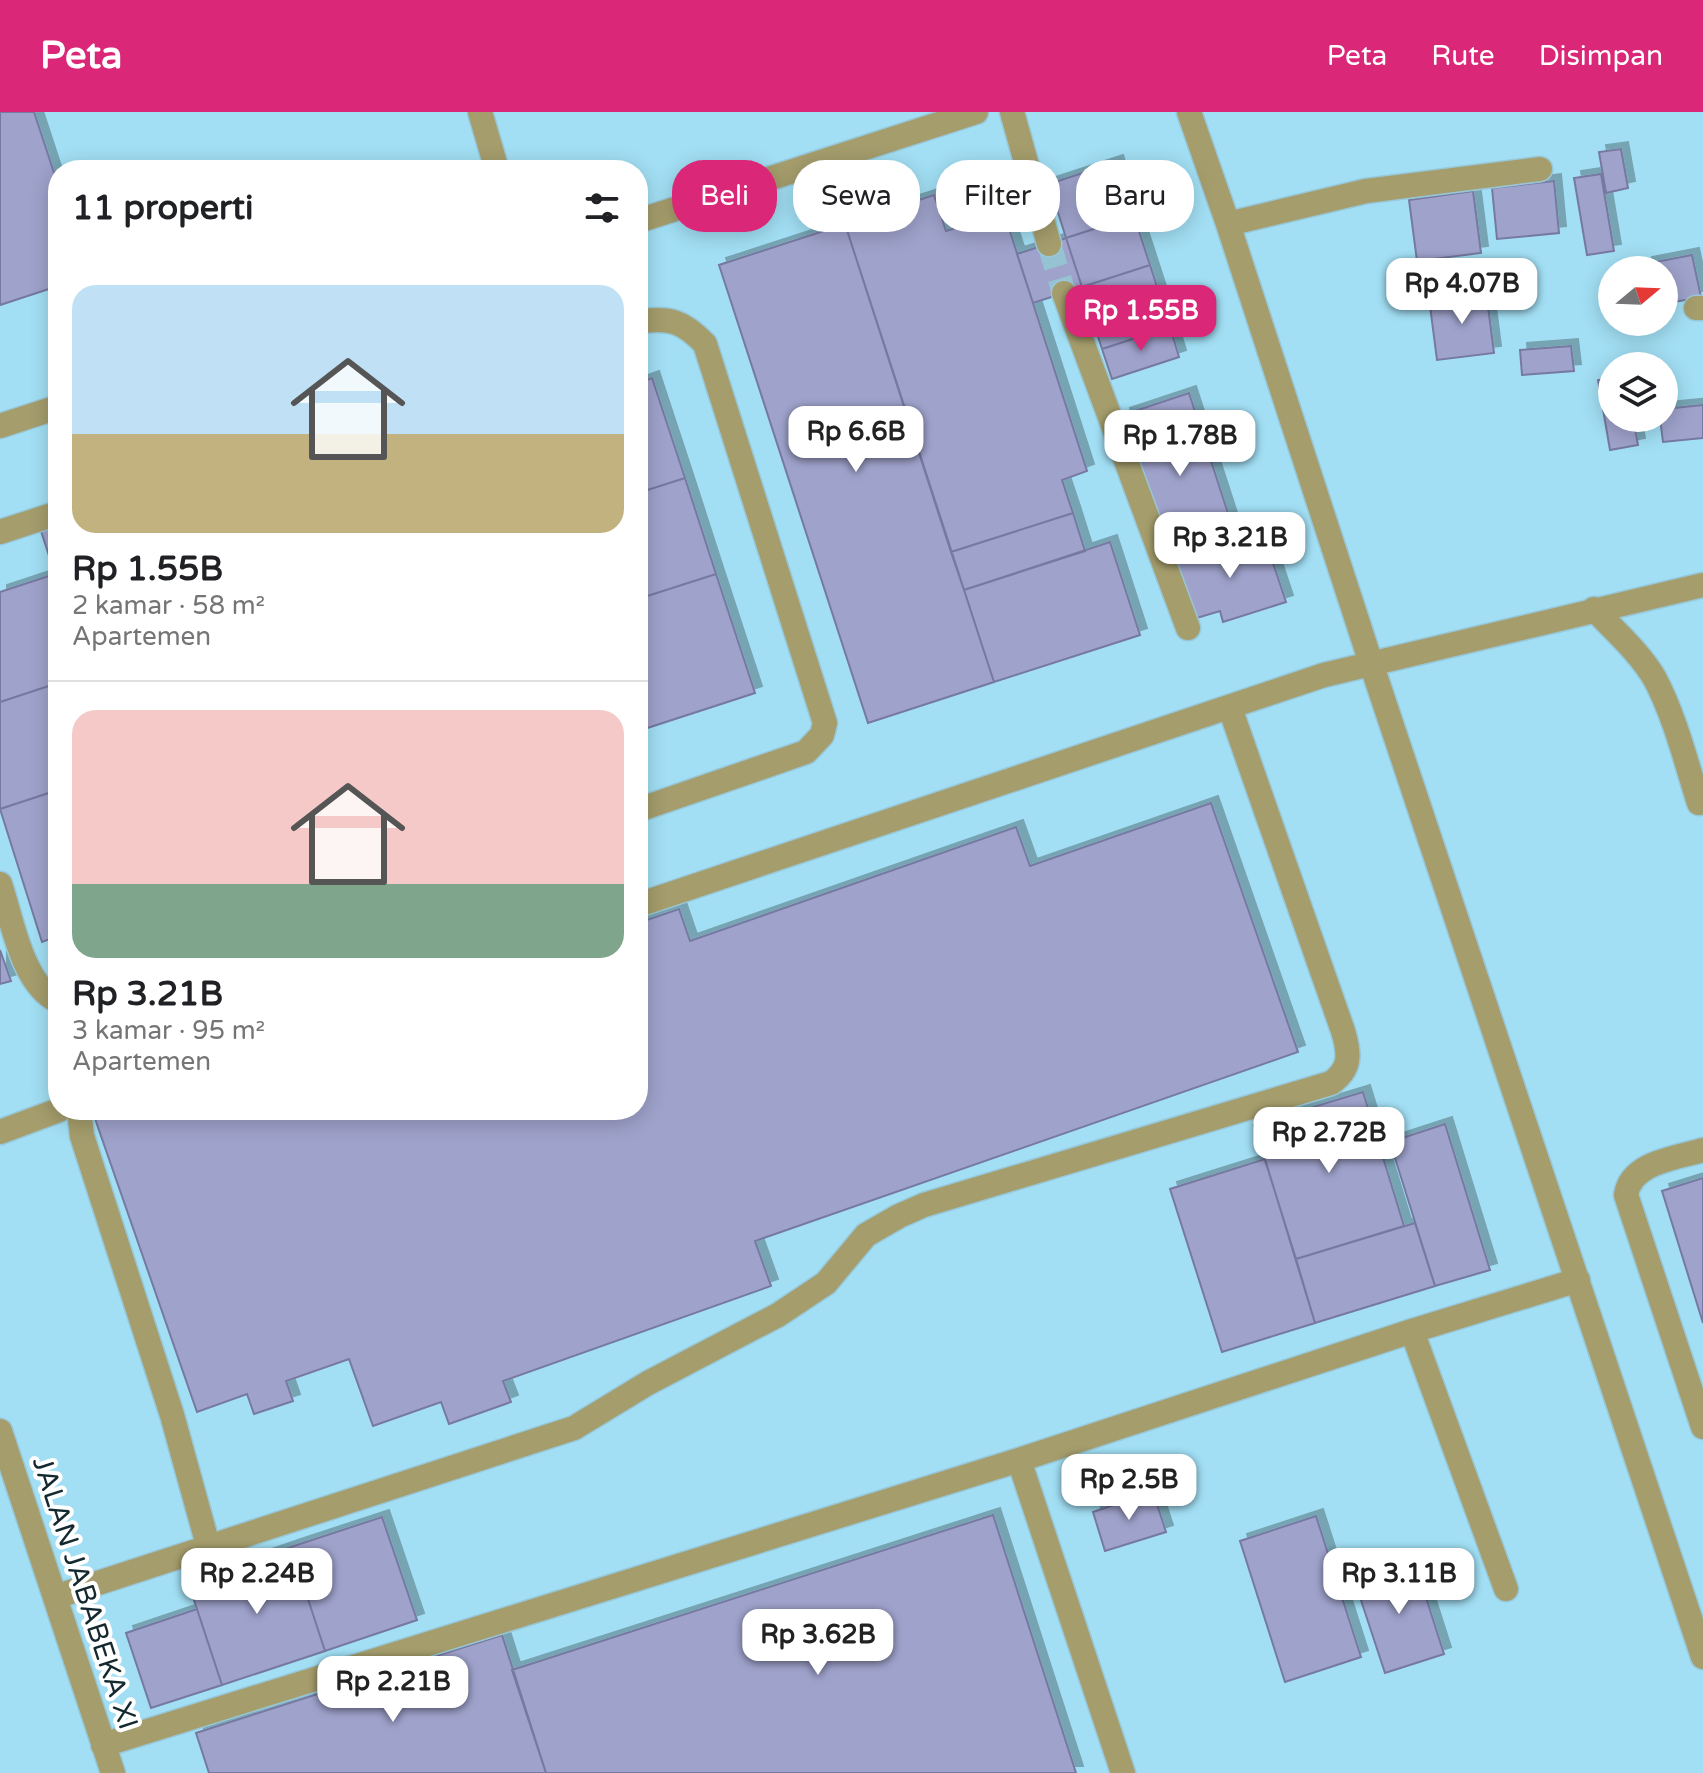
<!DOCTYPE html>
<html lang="id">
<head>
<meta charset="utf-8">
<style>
  :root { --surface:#fff; --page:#f2f2f2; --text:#202124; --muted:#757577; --line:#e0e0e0; --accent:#db2777 }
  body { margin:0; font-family:"Varela Round",sans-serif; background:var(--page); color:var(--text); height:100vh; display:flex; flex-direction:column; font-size:30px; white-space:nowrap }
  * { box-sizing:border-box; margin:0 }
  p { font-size:26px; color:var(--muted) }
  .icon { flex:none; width:44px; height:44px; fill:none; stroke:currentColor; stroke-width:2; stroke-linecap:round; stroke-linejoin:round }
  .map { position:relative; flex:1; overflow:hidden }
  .side { position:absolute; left:48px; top:48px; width:600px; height:960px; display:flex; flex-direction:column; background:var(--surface); border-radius:32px; box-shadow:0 4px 20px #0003 }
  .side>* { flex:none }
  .top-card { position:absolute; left:672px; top:48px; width:760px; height:72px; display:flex; gap:16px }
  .needle { width:52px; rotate:71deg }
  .tools { position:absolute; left:1598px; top:144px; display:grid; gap:16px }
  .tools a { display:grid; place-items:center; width:80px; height:80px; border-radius:50%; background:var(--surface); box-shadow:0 4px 20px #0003; font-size:40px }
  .price { position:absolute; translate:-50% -68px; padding:0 18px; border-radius:16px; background:#fff; color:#222; font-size:26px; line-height:52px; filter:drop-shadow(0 2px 4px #0008) }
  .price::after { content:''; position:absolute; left:50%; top:48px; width:24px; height:18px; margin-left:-12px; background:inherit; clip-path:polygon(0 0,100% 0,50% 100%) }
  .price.on { background:var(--accent); color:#fff }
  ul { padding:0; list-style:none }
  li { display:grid; align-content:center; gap:16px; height:424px; padding:0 24px }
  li+li { border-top:2px solid var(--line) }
  li span { display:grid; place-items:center; height:248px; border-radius:24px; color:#555 }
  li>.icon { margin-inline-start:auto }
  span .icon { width:144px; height:144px; fill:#fffc; stroke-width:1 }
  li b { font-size:34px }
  h2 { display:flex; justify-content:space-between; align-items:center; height:96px; padding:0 24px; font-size:34px }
  .pill { padding:0 28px; border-radius:32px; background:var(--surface); box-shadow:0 4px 20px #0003; font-size:28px; line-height:72px }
  .pill.on { background:var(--accent); color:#fff }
  header { display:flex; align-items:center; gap:48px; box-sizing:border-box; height:112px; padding:0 40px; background:var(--accent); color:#fff }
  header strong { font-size:38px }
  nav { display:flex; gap:44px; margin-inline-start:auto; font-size:28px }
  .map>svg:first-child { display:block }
  .built { fill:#a2dff4; fill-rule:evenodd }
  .building { fill:#9fa2cb; stroke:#7679a0; stroke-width:2; filter:url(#shadow) }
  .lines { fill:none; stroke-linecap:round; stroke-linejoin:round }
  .minor-tunnel { stroke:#95c3d3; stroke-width:24; stroke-dasharray:24 12; stroke-linecap:butt }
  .minor-casing { stroke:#98c7d7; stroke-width:27 }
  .minor { stroke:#a59d6c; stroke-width:24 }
  .labels { text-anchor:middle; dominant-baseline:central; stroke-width:8; stroke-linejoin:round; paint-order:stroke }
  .street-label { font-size:28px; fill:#14292f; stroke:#fff }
</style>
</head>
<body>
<header>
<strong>Peta</strong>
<nav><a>Peta</a><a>Rute</a><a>Disimpan</a></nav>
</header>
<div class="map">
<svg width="1703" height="1661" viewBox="0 0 1703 1661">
  <defs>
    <filter id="shadow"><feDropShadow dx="7" dy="-7" stdDeviation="0" flood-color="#0004"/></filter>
  </defs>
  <rect width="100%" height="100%" fill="#b5eafc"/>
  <path class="built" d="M0,0H1703V1661H0ZM58,58H638V998H58ZM1612,158H1664V210H1612ZM1612,254H1664V306H1612Z"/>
  <path class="building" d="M0,0H34L58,73V174L0,193Z
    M1621,37L1628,76L1606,81L1599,40Z
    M1116,50L1134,104L1066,126L1049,72Z
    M1601,62L1614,139L1587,143L1574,66Z
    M1554,69L1559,121L1497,127L1492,76Z
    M1473,79L1481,141L1417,149L1409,88Z
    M934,83L946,119L1004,101L1087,359L1062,368L1073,401L951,440L845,112Z
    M1134,104L1150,153L1082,175L1066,126Z
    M845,112L994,570L868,611L719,153Z
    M1066,126L1082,175L1033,191L1017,142Z
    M1692,143L1701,185L1664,192V158H1646L1645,152Z
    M1150,153L1170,215L1102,237L1082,175Z
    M1486,179L1494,241L1437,248L1429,186Z
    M1170,215L1179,245L1112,267L1102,237Z
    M1571,234L1574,259L1522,263L1520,238Z
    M652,266L685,366L638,381V271Z
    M1612,266V306H1633L1638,333L1610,338L1598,268Z
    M1189,281L1237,429L1171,451L1123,303Z
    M1703,293V326L1663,330L1660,306H1664V297Z
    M685,366L716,462L638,487V381Z
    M1073,401L1085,439L964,478L951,440Z
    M58,407V461L55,462L39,413Z
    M1263,421L1286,490L1223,510L1220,499L1190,508L1171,451Z
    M1110,430L1140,523L994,570L964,478Z
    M58,461V571L0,590V480Z
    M716,462L755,581L638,619V487Z
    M58,571V678L0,697V590Z
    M58,678V824L42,830L0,697Z
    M1211,691L1298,940L755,1129L771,1174L503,1269L511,1290L449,1312L441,1290L373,1314L349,1247L286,1269L293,1289L254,1302L247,1282L197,1300L92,998H638V811L679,797L690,829L1016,715L1030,754Z
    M0,838L11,869L0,872Z
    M1363,980L1404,1114L1296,1147L1254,1013Z
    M1445,1012L1490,1158L1435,1174L1390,1030Z
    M1265,1047L1315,1211L1222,1240L1170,1077Z
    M1703,1066V1211L1662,1079Z
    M1415,1111L1435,1174L1315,1211L1296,1147Z
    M1153,1380L1166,1420L1105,1439L1093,1400Z
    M993,1403L1076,1661H546L512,1558Z
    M1316,1404L1361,1545L1285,1570L1240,1429Z
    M382,1405L417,1508L325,1539L291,1435Z
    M291,1435L325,1539L222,1573L188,1470Z
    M1414,1448L1444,1542L1385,1561L1354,1467Z
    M197,1497L222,1573L151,1596L126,1521Z
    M502,1523L546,1661H209L196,1621Z"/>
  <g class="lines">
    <path class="minor-tunnel" d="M1049,132L1064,181"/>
    <defs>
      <path id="minor" d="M480,0L497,58
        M1012,0L1049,132
        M1189,0L1228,112L1371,551L1703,1545
        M638,109L976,0
        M1228,112L1366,79L1540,57
        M1064,181L1188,516
        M1696,196H1703
        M638,210C669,204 684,210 705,232L825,611L822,623L806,640L638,698
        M0,314L58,295
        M0,420L58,401
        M1594,497C1615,519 1640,541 1655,567C1675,605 1686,650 1699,691
        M0,772C12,807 22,873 58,889
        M638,793L1324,563L1703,473
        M79,998L82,1024L172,1303L209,1437
        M0,1020L59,998
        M1703,1038C1676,1046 1631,1050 1626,1083L1703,1315
        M1412,1219L1506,1477
        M0,1319L113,1661
        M1019,1348L1123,1661
        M55,1485L574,1316L648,1271L778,1203L826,1171L866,1123L899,1104L924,1093L1331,971C1351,957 1350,942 1343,919L1230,596
        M103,1633L1019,1348L1412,1219L1578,1168"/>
    </defs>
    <use href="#minor" class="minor-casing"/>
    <use href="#minor" class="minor"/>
  </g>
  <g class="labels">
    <g class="street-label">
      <text transform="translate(85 1481) rotate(72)">JALAN JABABEKA XI</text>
    </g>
  </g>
</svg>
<div class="tools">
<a><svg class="needle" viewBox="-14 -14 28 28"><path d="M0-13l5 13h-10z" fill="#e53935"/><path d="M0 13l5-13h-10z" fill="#757577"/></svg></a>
<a><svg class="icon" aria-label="layers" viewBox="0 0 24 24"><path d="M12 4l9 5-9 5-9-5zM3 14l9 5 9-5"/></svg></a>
</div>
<b class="price" style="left:1462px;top:214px">Rp 4.07B</b>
<b class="price on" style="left:1141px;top:241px">Rp 1.55B</b>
<b class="price" style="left:856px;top:362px">Rp 6.6B</b>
<b class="price" style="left:1180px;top:366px">Rp 1.78B</b>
<b class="price" style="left:1230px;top:468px">Rp 3.21B</b>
<b class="price" style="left:1329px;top:1063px">Rp 2.72B</b>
<b class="price" style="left:1129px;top:1410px">Rp 2.5B</b>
<b class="price" style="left:257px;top:1504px">Rp 2.24B</b>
<b class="price" style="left:1399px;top:1504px">Rp 3.11B</b>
<b class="price" style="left:818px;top:1565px">Rp 3.62B</b>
<b class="price" style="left:393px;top:1612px">Rp 2.21B</b>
<div class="top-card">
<a class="pill on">Beli</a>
<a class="pill">Sewa</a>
<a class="pill">Filter</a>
<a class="pill">Baru</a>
</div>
<section class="side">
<h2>11 properti<svg class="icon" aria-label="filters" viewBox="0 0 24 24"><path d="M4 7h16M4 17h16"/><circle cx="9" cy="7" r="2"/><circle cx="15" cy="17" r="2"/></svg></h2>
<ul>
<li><span style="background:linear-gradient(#bfe0f5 60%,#c2b280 0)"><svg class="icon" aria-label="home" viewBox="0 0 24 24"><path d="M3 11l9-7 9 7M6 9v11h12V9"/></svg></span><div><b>Rp 1.55B</b><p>2 kamar · 58 m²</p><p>Apartemen</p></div></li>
<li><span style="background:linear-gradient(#f6c9c9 70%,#7fa58c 0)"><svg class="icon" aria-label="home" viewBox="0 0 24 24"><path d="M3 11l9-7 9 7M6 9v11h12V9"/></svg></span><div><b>Rp 3.21B</b><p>3 kamar · 95 m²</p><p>Apartemen</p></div></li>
</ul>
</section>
</div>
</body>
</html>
